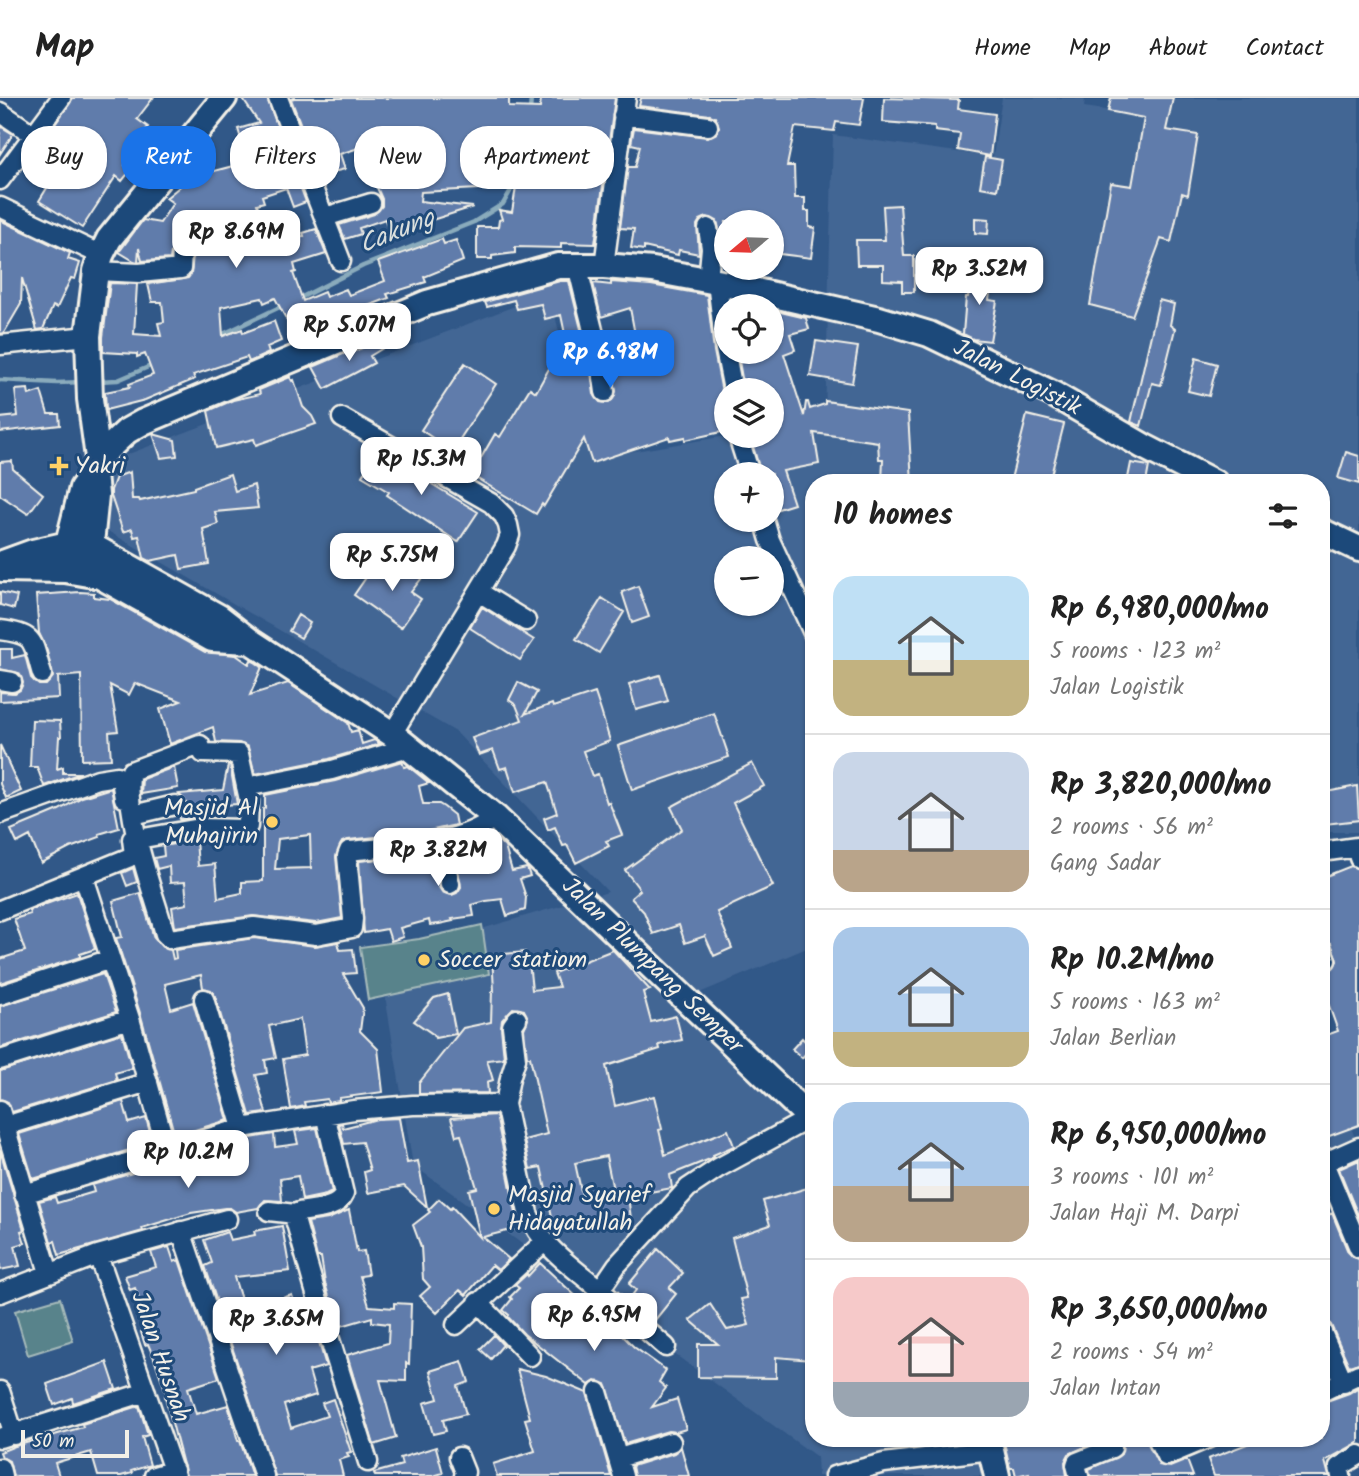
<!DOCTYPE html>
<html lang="en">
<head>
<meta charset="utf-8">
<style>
  :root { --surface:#fff; --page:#f2f2f2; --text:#222; --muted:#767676; --line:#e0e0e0; --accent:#1a73e8 }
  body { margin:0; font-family:Kalam,sans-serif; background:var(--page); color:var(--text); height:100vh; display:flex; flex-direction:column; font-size:26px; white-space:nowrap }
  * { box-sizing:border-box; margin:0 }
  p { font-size:23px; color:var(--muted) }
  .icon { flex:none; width:38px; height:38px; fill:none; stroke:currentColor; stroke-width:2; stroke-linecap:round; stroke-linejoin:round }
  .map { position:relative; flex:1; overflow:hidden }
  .drawer { position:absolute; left:805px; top:376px; width:525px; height:973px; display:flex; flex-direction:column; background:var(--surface); border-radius:28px; box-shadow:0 2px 5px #0004 }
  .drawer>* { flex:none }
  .hud { position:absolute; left:21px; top:28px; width:665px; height:63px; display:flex; gap:14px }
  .needle { width:46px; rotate:251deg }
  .controls { position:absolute; left:714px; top:112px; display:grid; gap:14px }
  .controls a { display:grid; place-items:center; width:70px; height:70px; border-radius:50%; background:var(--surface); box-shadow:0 2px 5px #0004; font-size:35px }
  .scale { position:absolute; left:21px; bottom:18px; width:108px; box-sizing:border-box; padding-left:7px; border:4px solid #f4f1e8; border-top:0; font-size:19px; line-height:24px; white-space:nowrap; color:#f4f1e8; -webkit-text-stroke:5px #1f4a7a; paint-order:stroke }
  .price { position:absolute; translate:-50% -60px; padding:0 16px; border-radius:14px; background:#fff; color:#222; font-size:23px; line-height:46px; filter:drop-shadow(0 2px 4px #0008) }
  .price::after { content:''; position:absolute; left:50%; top:42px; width:21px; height:16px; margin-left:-10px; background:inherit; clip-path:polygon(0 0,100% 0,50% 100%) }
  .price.active { background:var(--accent); color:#fff }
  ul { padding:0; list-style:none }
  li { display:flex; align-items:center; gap:21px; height:175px; padding:0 28px }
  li+li { border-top:2px solid var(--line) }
  li span { display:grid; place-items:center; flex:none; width:196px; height:140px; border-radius:21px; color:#555 }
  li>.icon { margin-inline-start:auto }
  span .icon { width:84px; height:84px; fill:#fffc; stroke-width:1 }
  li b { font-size:30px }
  h2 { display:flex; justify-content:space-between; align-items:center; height:84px; padding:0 28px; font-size:30px }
  .tag { padding:0 24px; border-radius:28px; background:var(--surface); box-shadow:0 2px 5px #0004; font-size:24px; line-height:63px }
  .tag.active { background:var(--accent); color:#fff }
  header { display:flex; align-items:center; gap:42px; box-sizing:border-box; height:98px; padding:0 35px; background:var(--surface); border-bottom:2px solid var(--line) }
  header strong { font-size:33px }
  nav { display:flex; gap:38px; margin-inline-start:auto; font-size:24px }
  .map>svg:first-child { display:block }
  .built { fill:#436694; fill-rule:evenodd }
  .green { fill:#58838b; stroke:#a6baba; stroke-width:2 }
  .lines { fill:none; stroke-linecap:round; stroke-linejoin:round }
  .stream { stroke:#8aabbc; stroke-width:4.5 }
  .building { fill:#607cab; stroke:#f4f1e8; stroke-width:2; fill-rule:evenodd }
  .street-casing { stroke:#f4f1e8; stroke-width:23 }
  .secondary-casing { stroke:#f4f1e8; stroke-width:30 }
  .street { stroke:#1f4a7a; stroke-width:18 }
  .secondary { stroke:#1f4a7a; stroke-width:24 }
  .poi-dot { fill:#ffd166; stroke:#1f4a7a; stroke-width:2.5 }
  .labels { text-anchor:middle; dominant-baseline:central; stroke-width:6; stroke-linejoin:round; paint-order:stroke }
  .street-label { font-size:24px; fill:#f4f1e8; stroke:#1f4a7a }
  .poi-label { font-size:24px; fill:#f4f1e8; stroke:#1f4a7a; text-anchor:start }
  .water-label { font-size:26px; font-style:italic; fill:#dadfdd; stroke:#1f4a7a }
</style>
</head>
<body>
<header>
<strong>Map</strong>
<nav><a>Home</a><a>Map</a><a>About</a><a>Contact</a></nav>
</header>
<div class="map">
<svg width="1359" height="1378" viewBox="0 0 1359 1378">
  <rect width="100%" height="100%" fill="#315888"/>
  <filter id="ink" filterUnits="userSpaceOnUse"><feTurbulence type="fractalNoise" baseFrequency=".0143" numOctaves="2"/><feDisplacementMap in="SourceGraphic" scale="14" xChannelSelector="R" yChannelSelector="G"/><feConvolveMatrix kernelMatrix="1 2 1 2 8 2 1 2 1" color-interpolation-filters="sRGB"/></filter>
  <g filter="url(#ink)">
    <path class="built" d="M1002,0H1085L1084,9L1167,21L1173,0H1359V734H1321V385H814V847L697,896L814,1021V1340L977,1341L981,1352L984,1378H818L817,1359L413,1067L379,861L608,794L456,634L94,425L113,362L549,195L592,360L727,338H772V330L825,321L833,37L993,59ZM726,376H772V422H726ZM726,460H772V506H726Z
      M1321,947L1356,1043L1321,1057Z"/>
    <path class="green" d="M482,827L489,876L368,902L360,849L419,841Z
      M60,1200L73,1243L28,1257L15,1213Z"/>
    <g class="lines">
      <path class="stream" d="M530,13L531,0
        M522,75L526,68L528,43
        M298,201L363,168L474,124L503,106L515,85
        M219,238L284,207
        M0,282L57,285L83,284
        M99,283L118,282L153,267"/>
    </g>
    <path class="building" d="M73,0H153L137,21L148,29L129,54L133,57L125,67L131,72L122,83L116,78L82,130L39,103L58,72L43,62L52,49L43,44Z
      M242,0H267L306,104L293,109L286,90L262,98L264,104L257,106L270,146L304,138L303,135L316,131L326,156L294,166L296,174L293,175L303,203L324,194L326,199L346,191L349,197L385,183L378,164L442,141L444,146L456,142L463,163L424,179L426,184L387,196L389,200L376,205L337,218L335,214L301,228L306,240L298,243L275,200L264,205L262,200L221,209L223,238L242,231L243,235L274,223L281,243L267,249L269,255L249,264L247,259L193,277L195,281L145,302L106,312L105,294L130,289L129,286L153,277L145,256L137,259V256L103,254V239L110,185L137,186L134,236L161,238L158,225L164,224L162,204H152L148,186L188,180L191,176L193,158L200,151V144L209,140L212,130L209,125L203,121L178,128L175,134L176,143L172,148L170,161L142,163L139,150L138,164L134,163L119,154L143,122L160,125L173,105L166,100L184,85L181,77L209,66L214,73L248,64L238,31L259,25Z
      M294,0H509V9L540,10L541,0H615L595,146L561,145V150L515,149V155L492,158V161H477V129H498L499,122L502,121L499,112L512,114L516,89L421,94L420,103L473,109L410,129L409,126L388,132L385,121L359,130L361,136L345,141L339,127L374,116L382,108V101L372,78L377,76L368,47L340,56L345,71L320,77L291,1ZM509,48L548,49L545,73L510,69Z
      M641,0H864L859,27L836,24L834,33L795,29L787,68H794L795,100H805V113H809V129L815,130L811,160L772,155V124H726V147H722L717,123L707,119L700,122L697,127L699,156L679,152L678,157L644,149V152L631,150L634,131L620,130L628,69H635L640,48L631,46L634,30L707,39L717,35L719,29L715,19L710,17L639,8Z
      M884,0L959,2L958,11L995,16L990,58L958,52L960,36L935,33V28L883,24Z
      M1111,0H1173L1166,32L1198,37L1188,97L1182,95L1171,144L1161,141L1132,218L1090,207L1111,85L1132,88L1144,20L1108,13Z
      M0,28L13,36L0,56Z
      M985,59L1002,62L997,92L980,89Z
      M900,107L904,158H914V194H902V183L883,182V167H857L856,142H885L883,108Z
      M975,120L989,121L988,136L975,135Z
      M0,122L70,155L68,161L80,165L75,181L71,180L57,210L53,208L43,231L37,232L22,180L21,206L4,235L0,236Z
      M973,169L987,171L986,180L992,181L989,202L997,203L990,243L973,241L963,236L966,199H968Z
      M560,183H569L590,267L594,296L600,304L606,305L612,302L616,293L608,247L636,242L630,210L601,219L593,185L611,187V184L651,187L707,197L714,253L722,294L726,301V305L720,307L726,333L685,342V339L670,342L669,339L592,365L584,341L544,408L542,406L536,416L471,377L495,336L500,339L530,290L536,294L551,267L567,276L585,273L577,233L565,236L561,217L545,221L541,206L517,211L514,202L487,209L485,204Z
      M1159,202L1174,206L1170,227L1175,231L1161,287L1152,285L1141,328L1131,324Z
      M772,212L806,220L809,231L790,236L795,252L784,256L804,318L806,304H808L810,311L825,306V303L908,315L912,385H882L883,361H879L878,344L814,335L819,366L783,373L794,406L772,413V376H761L750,338H772V292H744L739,263L752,260L750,254H772Z
      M399,233L383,250L370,258L374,265L325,291L313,269L348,254L349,256Z
      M816,243L858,249L852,285L810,278Z
      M1196,260L1217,266L1209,298L1188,293Z
      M465,265L496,286L452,353L421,332Z
      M290,279L292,283L294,282L303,309L312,318L316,326L256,347L254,341L216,350L208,313L233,302L260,296L259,292Z
      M28,291L29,297L41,293L48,316H59L60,327L0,334V320L18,318L15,292Z
      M1027,317L1064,326L1049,385H1010Z
      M153,336L175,342L177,358L161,360Z
      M377,353L478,414L458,444L387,397L389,394L362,378Z
      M1346,354L1359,358V386L1338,380Z
      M12,363L13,371L43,396L28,416L0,397V364Z
      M1131,365L1149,368L1146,385H1127Z
      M130,374L132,401H139L140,403L194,391V389L230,376L235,393L254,387L258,410L215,414L218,426L203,431L209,466L181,471L178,457L150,463L144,460L139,438L134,439L132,431L123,434L111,398V392L116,379Z
      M407,463L425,476L411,494L421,501L401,530L354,497L374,468L393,481Z
      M638,488L649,519L632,525L622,494Z
      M0,494L17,498L14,511L0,507Z
      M80,494L94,495V499L110,501L205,554L236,557L249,566L251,562L255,564L262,569L250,597L288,585L348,625L351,634L358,632L362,646L374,642L380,646L329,661L255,676L248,649L239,645L216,644L213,629L170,646L160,611L181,603L135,585L129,597L110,587L118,633L109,634L111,661L82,662L81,577L58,579L59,600L0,603V594L15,595L20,592L23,585L19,575L0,571V551H12V560L25,557L31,580L39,587H46L53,579L47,553L39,535L36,497Z
      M602,500L624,514L599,555L576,541Z
      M482,509L534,542L520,562L470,530Z
      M298,517L310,525L301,540L289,533Z
      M660,577L668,603L636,612L629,586Z
      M518,584L537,594L525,616L552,606L553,609L595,595L601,613L610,643L583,653L592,678L598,676L607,705L609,704L622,737L606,743L609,748L576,765L567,747L563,748L555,729L548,732L544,720L557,715L547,684L515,694L507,669L500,671L493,652L479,657L472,640L522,622L516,607L509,602Z
      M714,615L729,659L632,692L618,648Z
      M32,622L60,623L61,639H59L57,671L63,669V675H81L44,688L37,669H30Z
      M0,647L21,693L6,700L0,686Z
      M402,663L404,669L408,668L429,685L419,688L423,706H439L444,709L454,717L456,727L424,734L348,742L342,744L336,759L342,820L316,825L253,818L175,829L172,809L187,806L185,784L170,785L169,768L157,771L154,760L164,758L163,748L196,742L198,768L215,766L218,800L242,795V784L263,783V711L265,710V697L335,683ZM310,737L311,770L275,771L278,741Z
      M752,665L764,688L733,705L773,788L717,814L732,850L714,858L705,838L685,845L679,827L653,836L644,814L631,800L640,792L625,772L682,731L671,709Z
      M228,667H230L237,706L209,708L210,719L180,721L179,717L186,711V705L179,696L223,692Z
      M174,669L178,690L141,696L142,681Z
      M1357,688L1359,722L1325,726L1321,695Z
      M111,690L119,730L99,736L100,739L70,750L41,765L30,738L17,745L11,732L59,712L82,699Z
      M491,736L505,749L512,773L527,770L530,778L520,781L526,799L525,812L507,818L502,801L486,803L472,807L474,818L452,821L453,823L439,826L430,827L429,822L400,830L403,839L391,843L387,831L364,835L359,763L431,756L439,789L442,794L452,797L457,795L461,789L454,751Z
      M1351,768L1359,771V1027L1321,1041V939L1338,933L1328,905L1321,907V872H1331L1337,863L1331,845L1321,839V780Z
      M133,770L137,784L127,788L122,775Z
      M77,795L95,851L80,856V859L0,885V861L25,853L14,821L30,816L29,812Z
      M140,795L154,840L162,849L171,852L173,861L176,860L175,852L254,840L315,848L338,844L340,852L353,851L356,875L343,876L363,910L360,933L378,951L383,994L339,1000V1003L328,1005L327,1001L304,1004L305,1008L291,1011L283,961L305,957L300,921L269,928L276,960L265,962L267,975L256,977L266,1015L250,1017L215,898L211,892L203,890L201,877L165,886L171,911L193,904L228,1022L175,1038L141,918L116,840L122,839L113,803Z
      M613,852L650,892L643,894L651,924L676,918L682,942L659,947L660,951L606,968L615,1008L654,998L662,1031L659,1032L665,1057L728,1032L734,1048L713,1057L714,1059L710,1061L670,1077L672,1090L628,1098L631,1121L555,1132L541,1069L530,1071L524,1042L547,1036L530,959H527L524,931L528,921L524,912L513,910L502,922L501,929L504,960L487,962L493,982L487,984L488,995L419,996V985L463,930L491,924L492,893H494L492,857L525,854V864H529L532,892L559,889L554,875ZM606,1058L613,1092L582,1097L575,1065Z
      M103,876L116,914L0,950V908Z
      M448,896L456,936L435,940L434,937L414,923L434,900Z
      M122,935L132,970L115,975L117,982L12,1014L8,1004L0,1001V973Z
      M802,940L811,949L802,960L792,951Z
      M123,1003L129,1025L146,1020L153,1045L33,1081L19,1036Z
      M496,1017L519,1130L483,1139L509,1161L498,1172L492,1167L466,1197L460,1192L437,1215L420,1198L430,1189L423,1181L421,1149L413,1127L430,1114L428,1112L439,1101L450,1111L452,1109L480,1139L469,1092L477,1090L461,1037L456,1038L451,1020Z
      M399,1020L407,1065L418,1063L427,1109L404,1088L368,1095L364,1074L370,1072L362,1044L344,1046L339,1026L342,1025L343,1030L377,1021Z
      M317,1030L332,1094L326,1097L302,1102L298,1078L280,1081L282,1103L265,1102L258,1110L236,1114L230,1110H225L191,1115L142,1130L143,1133L59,1157L55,1143L51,1144L39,1103L55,1099L57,1105L94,1094L92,1087L210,1052L214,1066L236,1061L232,1045L245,1041L274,1036L275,1049L298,1046L295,1033Z
      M0,1052L24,1132L21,1133L25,1145L15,1148L20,1168L0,1172Z
      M1359,1062V1120L1339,1071Z
      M814,1088V1153L811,1154L814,1163V1229L811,1230L814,1241L811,1262L776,1259V1280L698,1279V1246H718L690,1222L710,1206L727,1232L749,1227L741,1201L747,1200L732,1140L770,1127L763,1103Z
      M349,1112L357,1154L364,1153L368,1177L360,1178L369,1208L394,1210V1205L411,1206L409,1266L406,1265V1283L380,1282L396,1340L374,1347L347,1257L388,1245L389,1226L372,1224V1219L338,1229L325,1185L321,1159H317L308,1124L328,1121Z
      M1332,1115L1348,1154L1353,1159L1359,1161V1265L1349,1268L1331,1227L1327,1223L1321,1221V1121Z
      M282,1128L290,1173L234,1179L244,1211L292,1197L298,1218L310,1214L326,1268L309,1273L316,1297L284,1307L291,1330L327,1318L322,1305L333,1301L351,1354L347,1355L349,1359L339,1362L343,1378H275L205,1168L212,1165L204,1142L227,1134L230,1142L255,1137L254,1133Z
      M169,1149L174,1164L179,1162L219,1280L188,1290L196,1316L228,1307L238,1343H240L252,1378H186L165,1298L167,1297L154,1260L148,1246L145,1247L141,1234L149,1231L142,1209L135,1190L130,1192L125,1178L156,1169L151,1154Z
      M658,1151L683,1175L669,1190L676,1196L655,1222L630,1200L636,1192L629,1186Z
      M540,1165L593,1214L597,1209L611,1221L609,1224L634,1249L666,1272L659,1284L666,1290L652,1309L677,1301L686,1331L676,1334L668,1333L625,1346L606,1286L595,1283L589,1287L524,1236L508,1219L509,1217L503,1212L512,1201L510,1199L519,1190L515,1187L527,1176L528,1178Z
      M494,1237L503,1247L491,1261L480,1251Z
      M462,1263L469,1284L458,1288L466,1316L443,1322L446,1333L433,1336L424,1305L438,1301L430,1273Z
      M107,1264L116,1291L73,1305L72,1300L54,1307L47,1286Z
      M517,1271L546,1278L587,1295L611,1378H497L493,1366L535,1353L525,1321L530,1320Z
      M1359,1289V1344L1325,1363L1329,1378H1214L1208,1361L1250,1345L1248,1340H1321V1305L1349,1295Z
      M139,1308L148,1337L142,1339L150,1367L131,1373L132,1375L121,1378H98L91,1354L55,1365L59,1378H13L9,1363L2,1359L0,1354L15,1348L83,1329L82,1326Z
      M1003,1340H1105L1069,1356L1065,1364L1067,1378H1030L1029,1375L1016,1378L1014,1370H1010Z
      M1118,1340H1146L1159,1367L1170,1369L1187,1362L1193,1378H1090L1089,1371L1121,1356L1123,1346Z
      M436,1349L443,1375L433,1378H375L374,1375L402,1367L400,1360Z
      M681,1349L689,1378H634L632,1368L674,1355Z"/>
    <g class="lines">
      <defs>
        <path id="street" d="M278,0L341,163
          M0,14L34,37
          M623,17L708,28
          M0,82L61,0
          M0,109L101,157
          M325,119L371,105
          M577,167L601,265L605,294
          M604,168L626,0
          M96,173L139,175L181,171L182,153L189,147L186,136L201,132
          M708,182L711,150L708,130
          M717,184L725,251L733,292
          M0,247L88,238
          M342,320L491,405L504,418L508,427L510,437L506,448L392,636
          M738,338L750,376
          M764,422L770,442L814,537
          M479,494L526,523
          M0,532C37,536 32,544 42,576
          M0,582L12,584
          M246,689L332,672L409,649
          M0,716L98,681L117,678L121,681L124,700
          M133,717L175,707
          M138,741L200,730L243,731L248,728L249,702L239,656L203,655L200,647L131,673C122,712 154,796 165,836L170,841L254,829L316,837L352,830L353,821L347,758L349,753C394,748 459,749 495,719
          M440,742L450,786
          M1321,754L1357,749L1359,760
          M84,779L130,921L167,1053
          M0,812L128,760L134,756L132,741
          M1321,850L1326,862
          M0,897L111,861
          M204,901L242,1030
          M0,962L130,921
          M505,1006L510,980L516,961L512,928L517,921
          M0,1012L49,1175
          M325,1016L344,1096C337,1112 314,1111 299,1114L294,1118L318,1203L368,1364
          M5,1028L148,984
          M1324,1065L1359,1150
          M1321,1066L1359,1049
          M24,1096L242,1030L354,1012L413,1007L505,1006L528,1115C541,1149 573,1169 600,1192L617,1167L688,1090L718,1070L810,1020
          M269,1113L295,1116
          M181,1133L264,1378
          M98,1157L175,1378
          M600,1192L666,1249
          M0,1195L98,1157L227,1121
          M478,1204L530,1258
          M456,1227L544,1144
          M1321,1232L1344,1285
          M0,1293L14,1337
          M598,1294L623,1378
          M1321,1294L1359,1276
          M0,1340L146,1294
          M1157,1340L1166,1358L1209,1340
          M459,1359L465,1374L464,1378
          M619,1360L671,1344
          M0,1370L2,1378
          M154,1378L174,1372
          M834,1378L884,1365L991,1352
          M1079,1378L1076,1367L1077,1364L1112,1350
          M1341,1378L1339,1369L1359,1357"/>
        <path id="secondary" d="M98,360L127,333L143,324L427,205L558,168H604L653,172L717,184L879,221L929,236L1053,296L1143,348L1215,385
          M1321,433L1359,451
          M67,460L68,446L82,390L93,376
          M0,466L33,454L68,446L92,448L219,519L250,543L392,636L495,719L814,1024
          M2,471L65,472L100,478L212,541L250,543
          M88,475L96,397L94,375L98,360L90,301L88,238L96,173L101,157L109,141L224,0
          M988,1340L997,1378"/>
      </defs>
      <use href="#street" class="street-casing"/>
      <use href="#secondary" class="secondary-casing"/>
      <use href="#street" class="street"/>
      <use href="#secondary" class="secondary"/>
    </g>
  </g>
  <g class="poi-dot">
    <path d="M55.5 357.5h7v7h7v7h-7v7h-7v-7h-7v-7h7z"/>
    <circle cx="272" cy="724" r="7"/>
    <circle cx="424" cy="862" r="7"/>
    <circle cx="494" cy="1111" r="7"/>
  </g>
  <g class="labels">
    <g class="street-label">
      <text transform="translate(1017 280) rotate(27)">Jalan Logistik</text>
      <text transform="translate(652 868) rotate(44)">Jalan Plumpang Semper</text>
      <text transform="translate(160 1259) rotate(71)">Jalan Husnah</text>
    </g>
    <g class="poi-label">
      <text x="75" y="368">Yakri</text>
      <text x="258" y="710" text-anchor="end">Masjid Al<tspan x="258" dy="28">Muhajirin</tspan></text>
      <text x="438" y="862">Soccer statiom</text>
      <text x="508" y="1097">Masjid Syarief<tspan x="508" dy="28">Hidayatullah</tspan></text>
    </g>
    <g class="water-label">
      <text transform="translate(397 134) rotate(-22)">Cakung</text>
    </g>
  </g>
</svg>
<div class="controls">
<a><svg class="needle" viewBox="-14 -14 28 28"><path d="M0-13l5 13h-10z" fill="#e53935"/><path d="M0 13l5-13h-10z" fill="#767676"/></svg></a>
<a><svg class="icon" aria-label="locate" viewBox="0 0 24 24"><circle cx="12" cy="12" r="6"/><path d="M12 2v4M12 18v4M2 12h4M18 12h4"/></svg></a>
<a><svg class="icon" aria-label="layers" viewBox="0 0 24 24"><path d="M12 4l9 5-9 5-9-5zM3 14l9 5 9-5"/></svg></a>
<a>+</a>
<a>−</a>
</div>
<div class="scale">50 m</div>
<b class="price" style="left:236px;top:172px">Rp 8.69M</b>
<b class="price" style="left:979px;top:209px">Rp 3.52M</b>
<b class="price" style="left:349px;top:265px">Rp 5.07M</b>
<b class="price active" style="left:610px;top:292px">Rp 6.98M</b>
<b class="price" style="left:421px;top:399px">Rp 15.3M</b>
<b class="price" style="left:392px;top:495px">Rp 5.75M</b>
<b class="price" style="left:438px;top:790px">Rp 3.82M</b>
<b class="price" style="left:188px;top:1092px">Rp 10.2M</b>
<b class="price" style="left:594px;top:1255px">Rp 6.95M</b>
<b class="price" style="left:276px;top:1259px">Rp 3.65M</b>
<div class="hud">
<a class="tag">Buy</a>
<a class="tag active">Rent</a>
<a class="tag">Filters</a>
<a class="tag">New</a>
<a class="tag">Apartment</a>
</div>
<section class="drawer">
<h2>10 homes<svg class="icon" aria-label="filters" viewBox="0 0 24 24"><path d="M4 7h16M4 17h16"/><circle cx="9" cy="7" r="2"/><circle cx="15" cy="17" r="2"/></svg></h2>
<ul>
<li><span style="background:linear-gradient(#bfe0f5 60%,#c2b280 0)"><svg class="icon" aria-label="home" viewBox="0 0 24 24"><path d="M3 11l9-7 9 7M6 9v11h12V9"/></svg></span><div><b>Rp 6,980,000/mo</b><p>5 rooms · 123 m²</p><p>Jalan Logistik</p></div></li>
<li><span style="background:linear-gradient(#c9d6e8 70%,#b9a48a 0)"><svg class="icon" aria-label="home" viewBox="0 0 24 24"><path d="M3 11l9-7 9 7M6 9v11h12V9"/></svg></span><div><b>Rp 3,820,000/mo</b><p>2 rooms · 56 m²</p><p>Gang Sadar</p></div></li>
<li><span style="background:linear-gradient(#a9c7e8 75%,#c2b280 0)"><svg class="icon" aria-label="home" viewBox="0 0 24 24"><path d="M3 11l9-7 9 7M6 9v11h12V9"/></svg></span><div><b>Rp 10.2M/mo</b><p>5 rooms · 163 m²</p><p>Jalan Berlian</p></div></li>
<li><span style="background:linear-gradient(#a9c7e8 60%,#b9a48a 0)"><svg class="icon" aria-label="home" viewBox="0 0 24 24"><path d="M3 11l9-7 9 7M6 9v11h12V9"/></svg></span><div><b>Rp 6,950,000/mo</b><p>3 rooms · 101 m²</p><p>Jalan Haji M. Darpi</p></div></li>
<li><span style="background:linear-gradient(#f6c9c9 75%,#9aa5b1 0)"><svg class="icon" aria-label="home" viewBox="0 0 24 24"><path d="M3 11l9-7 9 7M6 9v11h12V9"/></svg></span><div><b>Rp 3,650,000/mo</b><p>2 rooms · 54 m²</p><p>Jalan Intan</p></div></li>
</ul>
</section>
</div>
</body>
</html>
